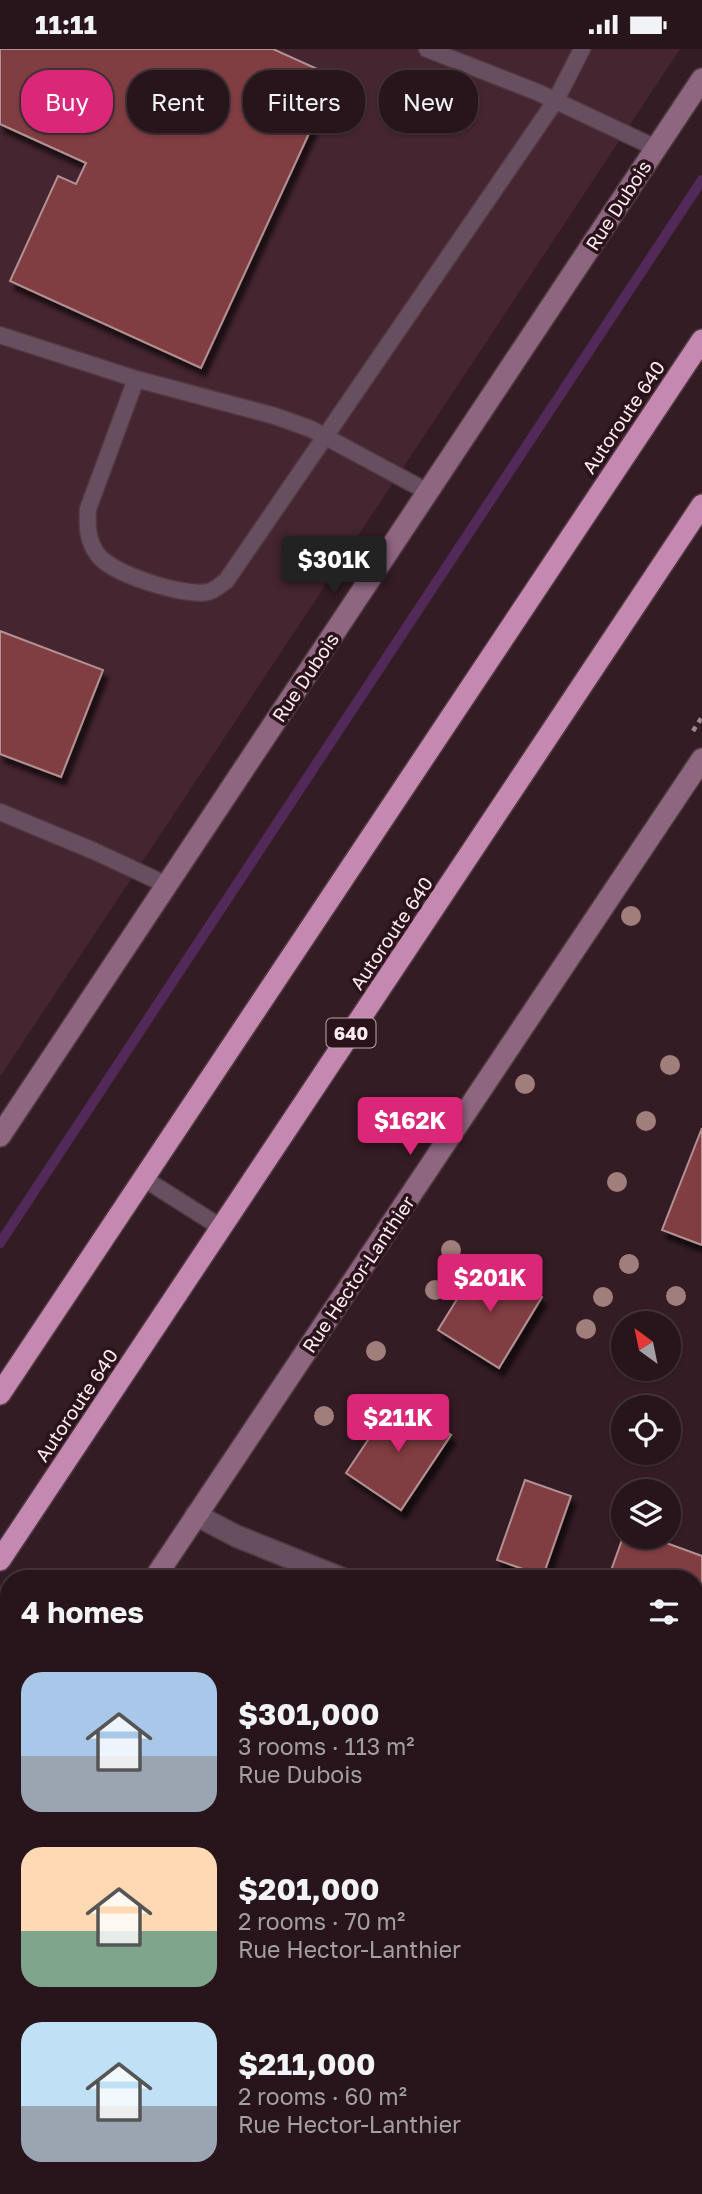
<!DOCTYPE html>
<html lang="en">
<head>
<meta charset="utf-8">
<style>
  :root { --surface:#27151b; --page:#2f1e24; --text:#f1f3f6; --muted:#a49fa3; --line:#43343a; --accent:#db2777 }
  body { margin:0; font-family:"Golos Text",sans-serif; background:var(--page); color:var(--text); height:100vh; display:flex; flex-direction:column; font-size:26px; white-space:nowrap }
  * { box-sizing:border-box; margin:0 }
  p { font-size:23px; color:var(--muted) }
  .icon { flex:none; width:38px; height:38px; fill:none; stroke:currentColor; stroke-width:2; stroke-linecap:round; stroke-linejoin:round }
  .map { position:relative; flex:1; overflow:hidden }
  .details { position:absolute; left:0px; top:1521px; width:704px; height:625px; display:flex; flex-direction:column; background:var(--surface); border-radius:28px 28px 0 0; box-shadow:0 2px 5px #0004,0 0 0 2px var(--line) }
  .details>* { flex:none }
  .guide { position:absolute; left:21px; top:21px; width:662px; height:63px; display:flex; gap:14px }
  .needle { width:46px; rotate:327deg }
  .tools { position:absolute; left:611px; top:1262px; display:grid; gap:14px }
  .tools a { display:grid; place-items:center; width:70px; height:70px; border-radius:50%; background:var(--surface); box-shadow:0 2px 5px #0004,0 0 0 2px var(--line); font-size:35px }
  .price { position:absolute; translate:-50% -60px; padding:0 16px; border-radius:7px; background:var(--accent); color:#fff; font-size:23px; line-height:46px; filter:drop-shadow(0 2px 4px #0008) }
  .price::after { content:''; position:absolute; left:50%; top:42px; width:21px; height:16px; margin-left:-10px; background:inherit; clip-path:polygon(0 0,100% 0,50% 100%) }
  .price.on { background:#222; color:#fff }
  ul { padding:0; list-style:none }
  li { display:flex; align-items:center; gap:21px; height:175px; padding:0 21px }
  li span { display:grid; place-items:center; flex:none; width:196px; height:140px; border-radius:21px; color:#555 }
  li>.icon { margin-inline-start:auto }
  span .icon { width:84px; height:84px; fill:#fffc; stroke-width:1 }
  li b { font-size:30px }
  h2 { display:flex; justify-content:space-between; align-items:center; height:84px; padding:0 21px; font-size:30px }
  .pill { padding:0 24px; border-radius:28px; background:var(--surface); box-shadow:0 2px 5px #0004,0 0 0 2px var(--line); font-size:24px; line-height:63px }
  .pill.on { background:var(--accent); color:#fff }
  .status { display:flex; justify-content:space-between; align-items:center; height:49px; padding:0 35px; background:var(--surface); direction:ltr }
  .status svg { height:19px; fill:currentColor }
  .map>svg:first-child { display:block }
  .built { fill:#442530 }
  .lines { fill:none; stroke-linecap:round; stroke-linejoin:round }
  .stream { stroke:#522a59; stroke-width:10 }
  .building { fill:#803e43; stroke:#b29192; stroke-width:2; filter:url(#shadow) }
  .lane-casing { stroke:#503940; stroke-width:19 }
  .street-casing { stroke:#503940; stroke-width:24 }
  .secondary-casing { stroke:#503940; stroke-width:24 }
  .highway-casing { stroke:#503940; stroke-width:24 }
  .path { stroke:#9c878d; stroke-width:4.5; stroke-dasharray:5 5; stroke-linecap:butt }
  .lane { stroke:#684f5f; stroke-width:16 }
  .street { stroke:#684f5f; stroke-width:21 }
  .secondary { stroke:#8e6680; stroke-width:21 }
  .highway { stroke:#c588b1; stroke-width:21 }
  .tree { fill:#a07e7c }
  .labels { text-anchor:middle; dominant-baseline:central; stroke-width:7; stroke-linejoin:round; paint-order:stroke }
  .shield { fill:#2a131b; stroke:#bdaaaf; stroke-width:2 }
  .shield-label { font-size:18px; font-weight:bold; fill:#fcebef }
  .street-label { font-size:19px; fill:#fcebef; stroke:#2a131b }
</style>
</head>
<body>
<div class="status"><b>11:11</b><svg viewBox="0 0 49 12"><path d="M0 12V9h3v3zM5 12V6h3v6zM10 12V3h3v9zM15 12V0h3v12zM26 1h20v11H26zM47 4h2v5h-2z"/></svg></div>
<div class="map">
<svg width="702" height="2145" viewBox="0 0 702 2145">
  <defs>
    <filter id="shadow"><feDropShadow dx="4.5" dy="8" stdDeviation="2" flood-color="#0009"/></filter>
  </defs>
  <rect width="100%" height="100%" fill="#341c24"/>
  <path class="built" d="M0,0H680L0,1028Z"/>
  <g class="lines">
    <path class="stream" d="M0,1194L702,131"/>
  </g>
  <path class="building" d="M0,0H273L335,28L201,319L10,232L58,127L76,135L86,114L0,75Z
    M0,582L103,621L61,728L0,705Z
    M702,1079V1196L662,1181Z
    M482,1210L542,1248L499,1319L438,1281Z
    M396,1349L451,1386L401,1461L346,1424Z
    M525,1431L571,1447L543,1527L497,1511Z
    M623,1488H650L702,1507V1554L695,1574V1530H608Z
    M9,1910V1992L0,1986V1924Z
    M80,2137H156L151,2145H78L76,2143Z
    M358,2137H371L383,2145H352Z"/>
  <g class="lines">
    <defs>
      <path id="lane" d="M427,0L537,43L656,99
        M0,286L136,330L275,367L311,380L428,443
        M136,330L88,460C87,476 87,492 98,506C112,525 184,548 208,543C214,542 220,536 226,532L556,51L582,0
        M0,763L94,802L167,836
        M143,1129L222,1179"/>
      <path id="street" d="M196,1466L236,1487L343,1530
        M695,1659L702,1661
        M695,2105H702
        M262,2145L268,2137"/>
      <path id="secondary" d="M0,1087L702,30
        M154,1530L702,710
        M0,1764L9,1751"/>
      <path id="highway" d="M0,1345L702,291
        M0,1511L702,456"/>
    </defs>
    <use href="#lane" class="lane-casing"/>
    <use href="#street" class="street-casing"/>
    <use href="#secondary" class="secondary-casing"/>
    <use href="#highway" class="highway-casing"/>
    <path class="path" d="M693,682L702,668
      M0,1725L9,1711"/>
    <use href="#lane" class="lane"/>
    <use href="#street" class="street"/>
    <use href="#secondary" class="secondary"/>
    <use href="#highway" class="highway"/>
  </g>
  <g class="tree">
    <circle cx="631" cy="867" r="10"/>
    <circle cx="670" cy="1016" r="10"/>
    <circle cx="525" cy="1035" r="10"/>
    <circle cx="646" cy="1072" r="10"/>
    <circle cx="617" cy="1133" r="10"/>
    <circle cx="451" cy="1201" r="10"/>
    <circle cx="629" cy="1215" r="10"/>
    <circle cx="435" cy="1241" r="10"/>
    <circle cx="676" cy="1247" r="10"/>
    <circle cx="603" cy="1248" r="10"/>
    <circle cx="586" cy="1280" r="10"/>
    <circle cx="376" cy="1302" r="10"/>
    <circle cx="324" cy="1367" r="10"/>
  </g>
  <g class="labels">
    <rect class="shield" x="326.5" y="969.5" width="49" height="29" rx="5"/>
    <g class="shield-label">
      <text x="351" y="984">640</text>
    </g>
    <g class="street-label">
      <text transform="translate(618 156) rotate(-57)">Rue Dubois</text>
      <text transform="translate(623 368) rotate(-56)">Autoroute 640</text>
      <text transform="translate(305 628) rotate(-56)">Rue Dubois</text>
      <text transform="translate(391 884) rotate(-56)">Autoroute 640</text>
      <text transform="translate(358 1225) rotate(-56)">Rue Hector-Lanthier</text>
      <text transform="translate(76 1356) rotate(-56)">Autoroute 640</text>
    </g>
  </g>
</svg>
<div class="tools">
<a><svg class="needle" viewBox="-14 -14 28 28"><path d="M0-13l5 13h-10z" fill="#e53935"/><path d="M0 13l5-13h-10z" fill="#a49fa3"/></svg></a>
<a><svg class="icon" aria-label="locate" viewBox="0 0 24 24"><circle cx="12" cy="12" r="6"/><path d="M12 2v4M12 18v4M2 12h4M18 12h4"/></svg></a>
<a><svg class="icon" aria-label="layers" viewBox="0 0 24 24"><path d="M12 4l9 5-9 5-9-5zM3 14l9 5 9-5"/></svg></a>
</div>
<b class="price on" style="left:334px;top:547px">$301K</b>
<b class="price" style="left:410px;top:1108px">$162K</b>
<b class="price" style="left:490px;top:1265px">$201K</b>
<b class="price" style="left:398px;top:1405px">$211K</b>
<div class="guide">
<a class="pill on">Buy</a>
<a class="pill">Rent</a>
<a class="pill">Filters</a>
<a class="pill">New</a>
</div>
<section class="details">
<h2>4 homes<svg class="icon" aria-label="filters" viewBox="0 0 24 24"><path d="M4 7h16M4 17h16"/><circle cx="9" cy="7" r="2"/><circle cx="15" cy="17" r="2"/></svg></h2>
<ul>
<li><span style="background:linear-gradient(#a9c7e8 60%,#9aa5b1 0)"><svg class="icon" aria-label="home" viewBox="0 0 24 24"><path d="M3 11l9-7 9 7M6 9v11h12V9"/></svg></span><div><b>$301,000</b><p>3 rooms · 113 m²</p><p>Rue Dubois</p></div></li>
<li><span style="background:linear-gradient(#ffd9b3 60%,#7fa58c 0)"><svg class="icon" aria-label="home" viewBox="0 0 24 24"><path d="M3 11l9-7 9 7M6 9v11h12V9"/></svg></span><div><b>$201,000</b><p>2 rooms · 70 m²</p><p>Rue Hector-Lanthier</p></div></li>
<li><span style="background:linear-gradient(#bfe0f5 60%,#9aa5b1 0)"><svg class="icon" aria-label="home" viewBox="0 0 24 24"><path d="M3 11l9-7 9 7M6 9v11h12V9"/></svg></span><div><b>$211,000</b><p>2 rooms · 60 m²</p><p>Rue Hector-Lanthier</p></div></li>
</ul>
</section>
</div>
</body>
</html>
